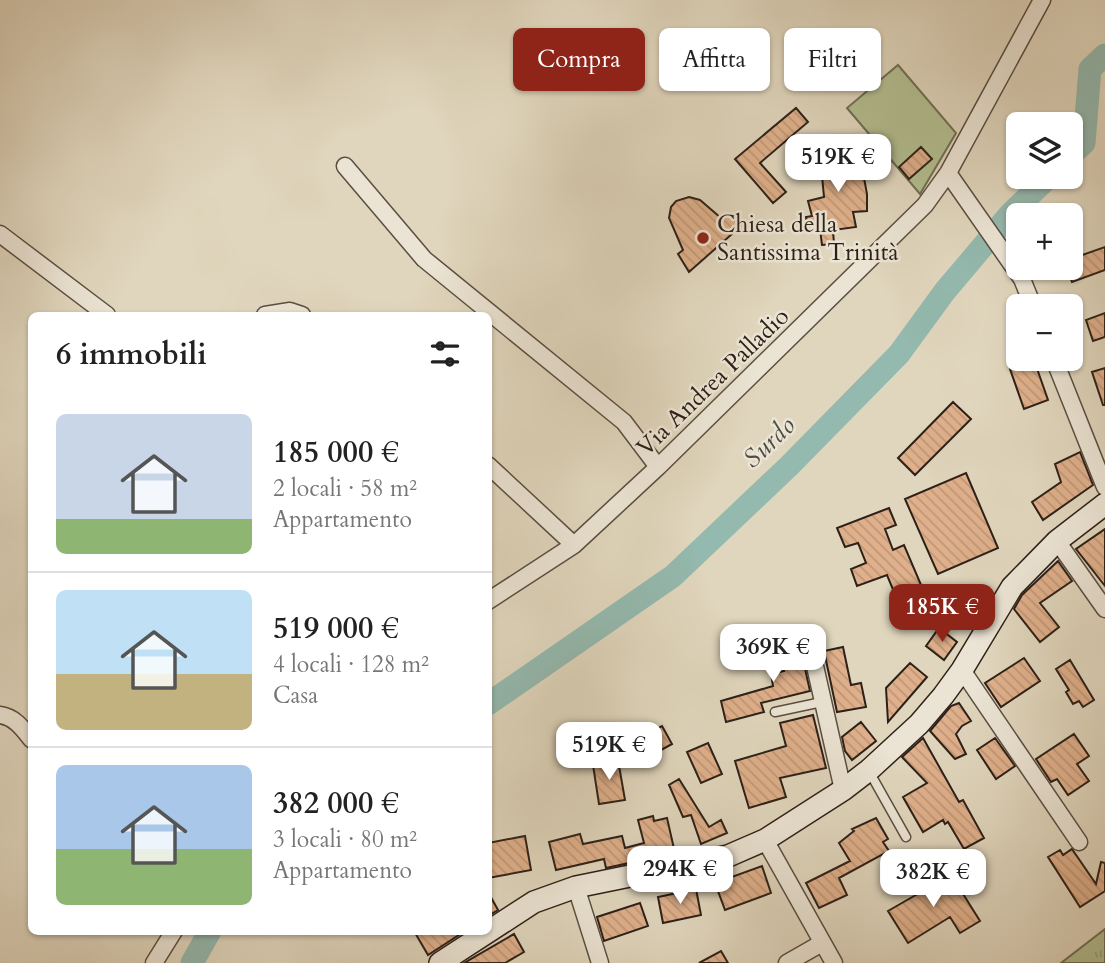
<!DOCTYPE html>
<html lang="it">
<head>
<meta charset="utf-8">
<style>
  :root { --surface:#fff; --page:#f6f6f6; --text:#222; --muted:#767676; --line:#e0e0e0; --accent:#8f2418 }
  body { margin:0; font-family:Cardo,serif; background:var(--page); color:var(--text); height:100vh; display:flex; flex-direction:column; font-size:26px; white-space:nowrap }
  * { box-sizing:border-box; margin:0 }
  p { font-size:23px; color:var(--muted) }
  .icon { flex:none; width:38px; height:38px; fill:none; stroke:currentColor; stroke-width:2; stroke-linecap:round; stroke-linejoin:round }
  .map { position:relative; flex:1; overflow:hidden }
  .details { position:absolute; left:28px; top:312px; width:464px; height:623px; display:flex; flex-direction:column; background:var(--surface); border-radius:10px; box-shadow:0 2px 5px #0004 }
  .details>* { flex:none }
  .hud { position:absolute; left:513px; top:28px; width:486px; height:63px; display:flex; gap:14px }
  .controls { position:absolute; left:1006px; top:112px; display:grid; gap:14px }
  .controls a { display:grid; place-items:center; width:77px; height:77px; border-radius:10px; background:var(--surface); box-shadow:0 2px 5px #0004; font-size:35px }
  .price { position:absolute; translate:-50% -60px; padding:0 16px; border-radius:14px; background:#fff; color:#222; font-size:23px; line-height:46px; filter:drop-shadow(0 2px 4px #0008) }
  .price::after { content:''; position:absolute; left:50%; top:42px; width:21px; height:16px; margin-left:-10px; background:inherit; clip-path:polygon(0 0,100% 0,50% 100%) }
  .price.on { background:var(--accent); color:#fff }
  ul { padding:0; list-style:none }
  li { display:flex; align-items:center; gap:21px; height:175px; padding:0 28px }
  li+li { border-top:2px solid var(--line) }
  li span { display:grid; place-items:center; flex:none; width:196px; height:140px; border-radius:10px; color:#555 }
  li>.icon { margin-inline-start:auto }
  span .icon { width:84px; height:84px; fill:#fffc; stroke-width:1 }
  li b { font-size:30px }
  h2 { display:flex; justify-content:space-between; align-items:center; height:84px; padding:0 28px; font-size:30px }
  .tag { padding:0 24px; border-radius:10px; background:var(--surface); box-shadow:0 2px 5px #0004; font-size:24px; line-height:63px }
  .tag.on { background:var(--accent); color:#fff }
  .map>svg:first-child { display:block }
  .grass { fill:url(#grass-tufts); stroke:#706f54; stroke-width:2 }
  .pitch { fill:#b3be90; stroke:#706f54; stroke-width:2 }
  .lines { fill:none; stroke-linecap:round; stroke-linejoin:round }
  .river { stroke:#94b9ae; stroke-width:23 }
  .building { fill:url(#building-back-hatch); stroke:#2d2018; stroke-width:2 }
  .lane-casing { stroke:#5a4e41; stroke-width:11 }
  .street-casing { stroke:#5a4e41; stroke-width:19 }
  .secondary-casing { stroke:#2d2018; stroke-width:24 }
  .lane { stroke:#ebe4d4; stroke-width:8 }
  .street { stroke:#ebe4d4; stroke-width:16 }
  .secondary { stroke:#ebe4d4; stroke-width:21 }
  .poi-dot { fill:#8f2418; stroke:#ebe4d4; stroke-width:2.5 }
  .labels { text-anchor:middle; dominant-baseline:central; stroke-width:5; stroke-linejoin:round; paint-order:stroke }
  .poi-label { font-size:24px; fill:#2d2018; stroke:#ebe4d4; text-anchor:start }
  .street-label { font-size:24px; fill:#2d2018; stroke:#ebe4d4 }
  .water-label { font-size:26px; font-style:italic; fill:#4c4e45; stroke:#ebe4d4 }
</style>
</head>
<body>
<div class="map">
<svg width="1105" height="963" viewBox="0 0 1105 963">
  <defs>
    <pattern id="grass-tufts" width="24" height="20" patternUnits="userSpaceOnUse" patternTransform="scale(1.75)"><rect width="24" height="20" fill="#b3be90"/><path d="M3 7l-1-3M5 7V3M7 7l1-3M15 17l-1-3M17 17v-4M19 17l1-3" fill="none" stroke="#9aa37b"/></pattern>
    <pattern id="building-back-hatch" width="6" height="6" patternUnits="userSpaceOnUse" patternTransform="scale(1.75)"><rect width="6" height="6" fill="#dfb08b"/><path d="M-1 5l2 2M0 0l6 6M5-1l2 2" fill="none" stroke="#c09777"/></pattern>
  </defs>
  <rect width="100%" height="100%" fill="#e0d6bd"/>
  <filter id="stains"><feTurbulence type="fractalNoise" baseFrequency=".00286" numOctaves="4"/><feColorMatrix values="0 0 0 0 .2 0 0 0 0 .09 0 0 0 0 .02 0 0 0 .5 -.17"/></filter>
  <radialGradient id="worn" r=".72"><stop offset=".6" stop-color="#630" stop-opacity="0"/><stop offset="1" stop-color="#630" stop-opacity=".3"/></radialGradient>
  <path class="grass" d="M1105,929V963H1061Z"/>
  <path class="pitch" d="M898,65L956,133L920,194L847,108Z"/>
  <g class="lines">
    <path class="river" d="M1071,155L1084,143L1090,69L1105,55
      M488,704L673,576L789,466L899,354L945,291L1011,213L1049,177
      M192,963L210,931"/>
  </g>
  <path class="building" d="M796,108L808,122L760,163L786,192L773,203L735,159Z
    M832,142L835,152L851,149L854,168L866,166L868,177L864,178L867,194V211L853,212L856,227L833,230L834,244L822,245L820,229H808L806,217L812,216L808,201L824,197L822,176L817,177L815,165L826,163L821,145Z
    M921,147L932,159L909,179L899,167Z
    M689,197L700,200L721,218L727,214L741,226L689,272L678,254L683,250L669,218L671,207L676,201Z
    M1105,247V270L1072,282L1067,268H1071V259Z
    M1105,313V337L1093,341L1086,320Z
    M1034,360L1048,400L1024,409L1010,369Z
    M1105,368V405H1103L1092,372Z
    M953,402L971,419L915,475L898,458Z
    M1080,452L1093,485L1043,520L1032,502L1061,482L1055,464Z
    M966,473L998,548L938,574L905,499Z
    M889,508L896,525L885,529L893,550L904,545L930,606L904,616L887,575L857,586L851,569L866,563L858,543L845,547L837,528Z
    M1105,529V586L1076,549Z
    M1058,561L1072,581L1040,603L1059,627L1040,642L1014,609L1022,595Z
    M939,628L957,642L944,660L926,646Z
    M800,636V646L810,691L761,703L764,712L726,722L721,701L773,686L771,674L784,671L777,642Z
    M843,647L851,685L861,683L866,707L837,712L824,651Z
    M1024,658L1040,681L1001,707L985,683Z
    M1070,660L1094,700L1083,707L1079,701L1073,704L1066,692L1069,690L1056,669Z
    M910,663L927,677L888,722L886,688Z
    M959,703L971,721L962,726L956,734L966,754L955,759L930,731L951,706Z
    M813,715L826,768L780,778L786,797L749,808L735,761L786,746L780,723Z
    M861,722L876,741L852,760L845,751L842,737Z
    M662,726L672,744L643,760L633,741Z
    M1074,734L1089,756L1077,764L1089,781L1068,795L1057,779L1051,782L1036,759Z
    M923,738L959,802L963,800L984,838L964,849L948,822L945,824L943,820L923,832L903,797L927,783L902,757Z
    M995,738L1015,766L996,779L977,750Z
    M708,743L722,774L701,783L687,752Z
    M618,760L625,800L599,804L593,765Z
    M679,779L709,827L721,820L727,833L701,844L691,815L683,817L669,785Z
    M653,816L654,821L667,818L675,853L606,868L604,859L556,870L549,842L580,834L583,844L622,836L625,848L644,843L638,820Z
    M876,818L888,839L883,842L889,851L839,878L847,895L819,908L806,883L850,861L839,843L854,831L852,829Z
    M525,836L531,870L488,878V843Z
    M1072,849L1096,884L1101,862L1105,863V891L1080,907L1048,857L1060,850L1063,855Z
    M762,866L771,893L725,910L715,883Z
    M934,873L941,884L953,878L980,921L960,933L950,917L908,943L888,911L921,892L916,884Z
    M696,889L701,915L663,923L658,897Z
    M488,892L498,910L488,916Z
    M640,903L648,926L604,941L597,917Z
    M414,931H465L428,955Z
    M514,934L524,952L505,963H464Z
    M721,951L728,963H699Z"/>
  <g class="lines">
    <defs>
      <path id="lane" d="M775,712L822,702
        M870,773L906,837"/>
      <path id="street" d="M345,166L424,259L624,422L658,467
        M948,173L1022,279L1033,306
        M0,234L107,315
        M265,315L290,311L302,315
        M1054,359L1105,487
        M488,465L574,545
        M1057,541L1105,609
        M488,601L574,545L658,467L925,205L948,173L1042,0
        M810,644L843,790
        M962,670L1079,842
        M0,715C15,717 23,729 32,740
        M765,840L834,963
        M576,887L600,963
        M154,963L174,931
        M787,963L822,943"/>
      <path id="secondary" d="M440,963L534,902L576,887L728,856L765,840L843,790L869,770L919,724L943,696L962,670L1012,587L1057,541L1105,504"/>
    </defs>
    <use href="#lane" class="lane-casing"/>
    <use href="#street" class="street-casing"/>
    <use href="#secondary" class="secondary-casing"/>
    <use href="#lane" class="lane"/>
    <use href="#street" class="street"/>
    <use href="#secondary" class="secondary"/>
  </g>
  <circle class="poi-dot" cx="703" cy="238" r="7"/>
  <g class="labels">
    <g class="poi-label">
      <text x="717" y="224">Chiesa della<tspan x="717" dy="28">Santissima Trinità</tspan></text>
    </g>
    <g class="street-label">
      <text transform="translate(713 382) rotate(-44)">Via Andrea Palladio</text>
    </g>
    <g class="water-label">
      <text transform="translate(769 442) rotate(-44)">Surdo</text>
    </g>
  </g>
  <rect width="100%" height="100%" filter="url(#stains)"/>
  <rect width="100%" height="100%" fill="url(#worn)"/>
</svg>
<div class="controls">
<a><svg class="icon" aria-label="layers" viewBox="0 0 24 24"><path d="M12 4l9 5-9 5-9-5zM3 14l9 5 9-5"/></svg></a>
<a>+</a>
<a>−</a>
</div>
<b class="price" style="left:838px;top:194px">519K €</b>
<b class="price on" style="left:942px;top:644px">185K €</b>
<b class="price" style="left:773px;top:684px">369K €</b>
<b class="price" style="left:609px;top:782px">519K €</b>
<b class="price" style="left:680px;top:906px">294K €</b>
<b class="price" style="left:933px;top:909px">382K €</b>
<div class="hud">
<a class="tag on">Compra</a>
<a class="tag">Affitta</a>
<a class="tag">Filtri</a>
</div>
<section class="details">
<h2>6 immobili<svg class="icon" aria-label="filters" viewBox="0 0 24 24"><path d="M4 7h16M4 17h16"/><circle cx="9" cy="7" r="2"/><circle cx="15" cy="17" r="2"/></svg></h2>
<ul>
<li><span style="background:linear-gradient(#c9d6e8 75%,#8fb573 0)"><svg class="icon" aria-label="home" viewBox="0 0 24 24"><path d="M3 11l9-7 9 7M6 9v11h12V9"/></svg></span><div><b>185 000 €</b><p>2 locali · 58 m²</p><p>Appartamento</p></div></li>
<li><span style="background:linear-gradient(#bfe0f5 60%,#c2b280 0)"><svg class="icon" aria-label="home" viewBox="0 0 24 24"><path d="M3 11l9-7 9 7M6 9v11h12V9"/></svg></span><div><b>519 000 €</b><p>4 locali · 128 m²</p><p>Casa</p></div></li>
<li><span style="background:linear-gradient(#a9c7e8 60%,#8fb573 0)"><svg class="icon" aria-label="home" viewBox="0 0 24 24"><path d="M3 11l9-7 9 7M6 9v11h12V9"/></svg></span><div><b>382 000 €</b><p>3 locali · 80 m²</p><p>Appartamento</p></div></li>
</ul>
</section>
</div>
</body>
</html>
